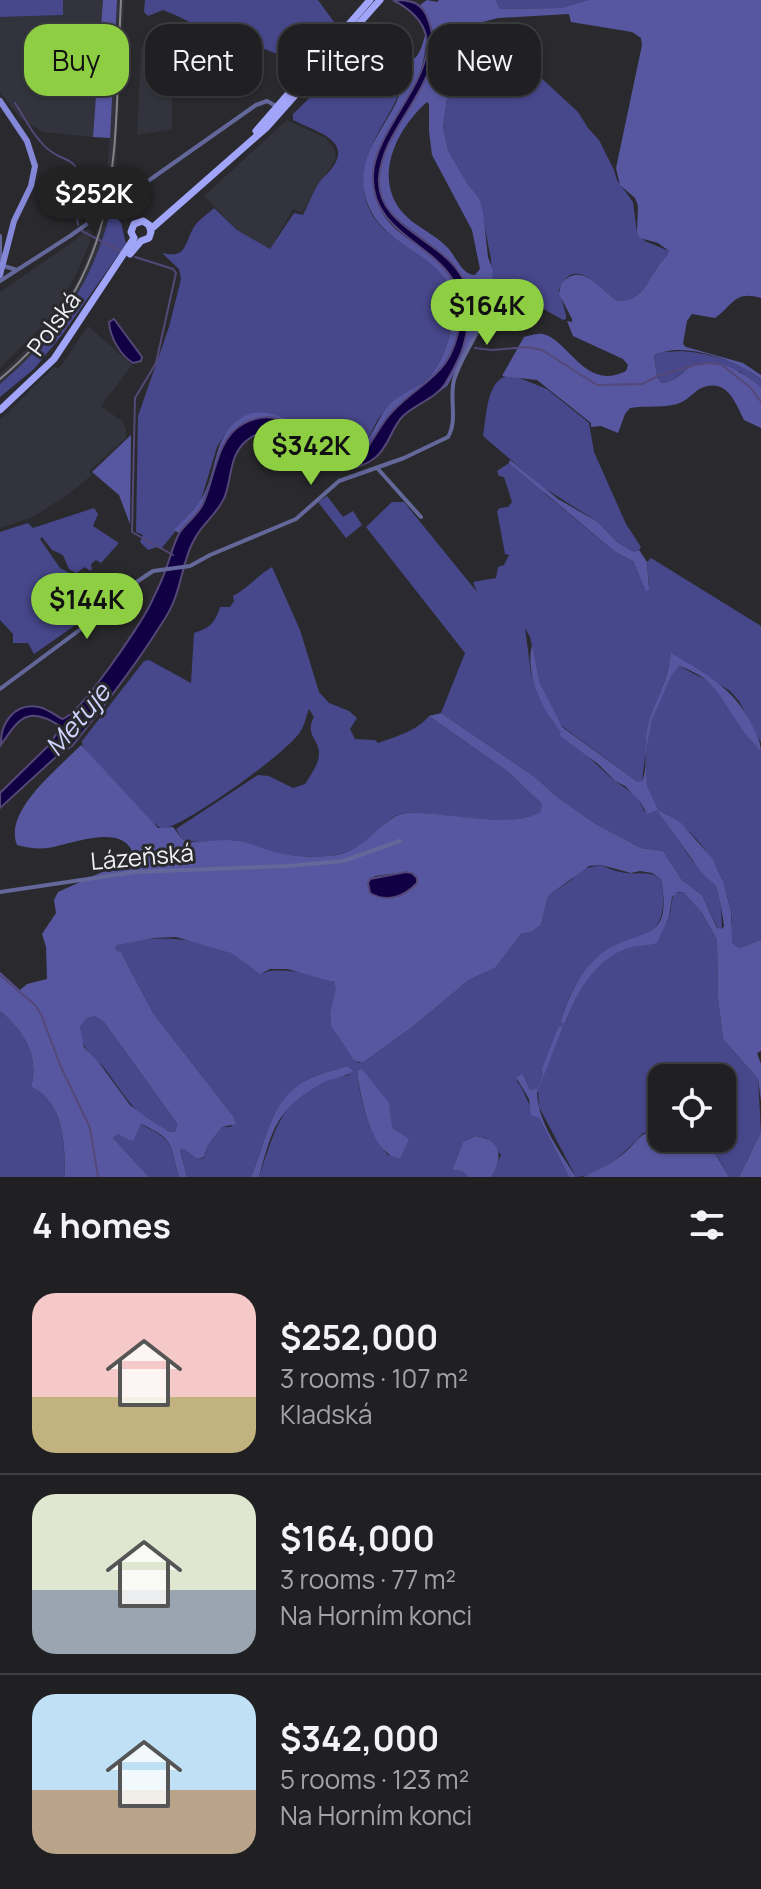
<!DOCTYPE html>
<html lang="en">
<head>
<meta charset="utf-8">
<style>
  :root { --surface:#202022; --page:#2d2d2f; --text:#f1f3f6; --muted:#a2a3a5; --line:#3d3e40; --accent:#8ece43 }
  body { margin:0; font-family:Manrope,sans-serif; background:var(--page); color:var(--text); height:100vh; display:flex; flex-direction:column; font-size:30px; white-space:nowrap }
  * { box-sizing:border-box; margin:0 }
  p { font-size:26px; color:var(--muted) }
  .icon { flex:none; width:44px; height:44px; fill:none; stroke:currentColor; stroke-width:2; stroke-linecap:round; stroke-linejoin:round }
  .map { position:relative; height:1177px; overflow:hidden }
  .panel { display:flex; flex-direction:column; background:var(--surface); flex:1 }
  .panel>* { flex:none }
  .hud { position:absolute; left:24px; top:24px; width:714px; height:72px; display:flex; gap:16px }
  .controls { position:absolute; left:648px; top:1064px; display:grid; gap:16px }
  .controls a { display:grid; place-items:center; width:88px; height:88px; border-radius:16px; background:var(--surface); box-shadow:0 2px 6px #0004,0 0 0 2px var(--line); font-size:40px }
  .price { position:absolute; translate:-50% -68px; padding:0 18px; border-radius:28px; background:var(--accent); color:#111; font-size:26px; line-height:52px; filter:drop-shadow(0 2px 4px #0008) }
  .price::after { content:''; position:absolute; left:50%; top:48px; width:24px; height:18px; margin-left:-12px; background:inherit; clip-path:polygon(0 0,100% 0,50% 100%) }
  .price.selected { background:#222; color:#fff }
  ul { padding:0; list-style:none }
  li { display:flex; align-items:center; gap:24px; height:200px; padding:0 32px }
  li+li { border-top:2px solid var(--line) }
  li span { display:grid; place-items:center; flex:none; width:224px; height:160px; border-radius:24px; color:#555 }
  li>.icon { margin-inline-start:auto }
  span .icon { width:96px; height:96px; fill:#fffc; stroke-width:1 }
  li b { font-size:34px }
  h2 { display:flex; justify-content:space-between; align-items:center; height:96px; padding:0 32px; font-size:34px }
  .chip { padding:0 28px; border-radius:24px; background:var(--surface); box-shadow:0 2px 6px #0004,0 0 0 2px var(--line); font-size:28px; line-height:72px }
  .chip.selected { background:var(--accent); color:#111 }
  .map>svg:first-child { display:block }
  .built { fill:#33333d }
  .green { fill:#47478c; fill-rule:evenodd }
  .forest { fill:#5757a1; fill-rule:evenodd }
  .water { fill:#104; stroke:#544878; stroke-width:2 }
  .lines { fill:none; stroke-linecap:round; stroke-linejoin:round }
  .stream { stroke:#544878; stroke-width:2 }
  .minor { stroke:#64679a; stroke-width:4 }
  .secondary { stroke:#8588d9; stroke-width:6 }
  .primary { stroke:#a1a5f9; stroke-width:7 }
  .rail { stroke:#848487; stroke-width:2 }
  .labels { text-anchor:middle; dominant-baseline:central; stroke-width:6; stroke-linejoin:round; paint-order:stroke }
  .street-label { font-size:24px; fill:#f0f1f3; stroke:#2a2a2e }
  .water-label { font-size:26px; font-style:italic; fill:#d0d4fe; stroke:#2a2a2e }
</style>
</head>
<body>
<div class="map">
<svg width="761" height="1177" viewBox="0 0 761 1177">
  <rect width="100%" height="100%" fill="#2a2a2e"/>
  <path class="built" d="M63,0H103L93,137L43,132L21,119L0,92V17L63,15Z
    M117,0H124L116,161L109,217L101,244L83,285L64,317L34,353L0,384V374L28,348L58,312L77,282L94,242L107,181Z
    M141,46H148L172,68V129L137,135Z
    M287,120L326,138L333,147L336,158L302,213L293,209L270,249L237,230L204,196Z
    M95,222L97,225L78,270L54,315L0,368V292L70,244Z
    M88,326L132,365L101,406L123,422L126,429V438L89,471L92,475L67,495L33,517L0,528V420L54,367L59,369Z"/>
  <path class="green" d="M0,0H63V15L0,17Z
    M145,0H318L334,22C324,33 308,43 303,56C276,63 264,37 226,50C207,31 189,20 163,10L148,16L144,12Z
    M496,0H588L561,8L500,9Z
    M483,22L495,24L498,38L578,112L588,128L599,140L614,170L617,180L633,202L637,232L645,241L669,251C666,258 661,261 657,268C645,285 642,301 617,301C600,289 574,253 559,290L566,315V319L563,320L528,300L492,285L491,259L479,198L467,183L448,150L443,127L448,92L458,75L463,61L462,36L474,25Z
    M375,38C386,40 391,47 396,57C413,90 384,116 372,146C366,159 364,173 364,187C367,246 440,246 453,296C459,320 444,364 426,380C410,394 391,400 379,418C369,433 369,448 348,450C328,452 306,430 290,420L226,433L217,447L201,500L161,549L157,547L148,550L140,542L143,535L136,532L138,416L169,327L181,279L179,269L162,253C188,259 184,243 194,227C198,220 208,214 214,208L237,230L270,249L294,213L303,215C309,204 315,185 324,177C359,143 322,134 293,120V114L366,43Z
    M114,214L121,223L126,244L62,335L34,369L0,397V384C54,339 91,285 109,217Z
    M681,351C709,353 738,361 761,379V387L739,371L686,370L671,381L661,383L657,376L654,356L663,352Z
    M512,375L547,389L589,423L594,452L626,524L641,547L639,550L634,552L617,542L598,522L541,486L544,493L614,551L634,562L649,587L647,562L651,558L761,626V743L739,701L730,691L672,654C666,686 647,715 645,748L652,720L670,676L674,669L679,666L712,683L726,701L737,722L761,752V940L739,948L732,943C729,932 733,924 731,913C724,868 698,830 658,810L691,859L716,886L721,906L722,929H718L702,895L682,880L663,851L641,848L594,823L556,796L535,777L441,713L465,653L366,527L392,502H404L477,592L473,582L496,578L498,567L504,565L509,555L505,554L497,511L500,508L508,507L512,502L504,477L499,476L497,471L509,463L539,484L483,436C487,415 486,376 512,375ZM525,628L530,637L540,683L559,724L638,782H642L646,749L647,786L653,809L650,813L644,811C638,792 622,788 609,776C593,762 579,745 559,735L562,732L552,721L531,673Z
    M327,496L343,517L353,511L362,525L346,538L318,502Z
    M94,508L98,514L93,526L119,543L101,563L96,560L91,564L92,569L90,571L85,567L76,573L69,569L63,555L52,550L42,537L40,539L60,568L81,579L110,601L34,654L28,643H13V634L0,620V532L28,523L33,528Z
    M272,567L300,630L319,692L329,703L349,711L357,718L350,729L355,739L375,740L378,743C395,737 417,731 429,716L507,771L542,804L540,812C514,831 439,811 406,813C384,815 376,839 357,848C333,860 298,858 272,852C260,849 250,842 237,841C219,838 200,846 182,839L176,829L258,775L269,776L293,788L305,784C310,776 319,764 319,754C320,740 304,735 314,717L309,709C306,716 305,725 300,732C288,752 184,827 162,829L146,818L83,749L82,741L144,661L149,660L191,683L194,633C210,628 215,623 220,607H230L234,601L233,596C248,588 257,576 272,567Z
    M601,865C608,868 614,871 621,872C636,876 647,869 661,879C665,901 666,928 641,937C631,940 620,942 612,947C584,965 569,992 560,1023H565C576,998 588,970 612,955C631,944 650,942 666,923C673,915 669,902 675,893L683,892L702,913L717,940L718,999L723,1039L758,1079L761,1132L739,1177H729C720,1161 713,1144 695,1138H722V1078H662V1131L643,1133C628,1150 600,1177 576,1177L539,1107L538,1090H530L523,1074L517,1081C526,1092 529,1110 539,1118L569,1177H491L501,1155L486,1138L476,1136L463,1142L452,1170L462,1171L468,1177H259C274,1133 281,1096 331,1078C337,1076 343,1077 349,1075L347,1066C333,1071 317,1074 305,1081C270,1101 266,1143 251,1177H187L180,1149H184L197,1159L204,1158L208,1145L222,1127H231L233,1116L153,1013L121,952L115,949L117,945C150,934 200,937 233,954C245,961 250,970 264,973C274,966 331,975 336,985C340,994 330,1006 330,1016C329,1027 350,1054 359,1063H362L411,1028L469,980L495,968L521,934L531,932L541,925L548,896L571,880L582,869ZM357,1071C394,1099 393,1111 389,1156C368,1134 360,1100 357,1071Z
    M0,1011C23,1030 40,1056 31,1087C64,1098 65,1149 65,1177H0Z
    M94,1016L104,1022L171,1115L177,1124L175,1132C142,1128 124,1094 105,1069C94,1055 79,1048 80,1027L87,1018Z
    M140,1124C175,1141 169,1142 179,1177H149L113,1138L118,1134L134,1140Z"/>
  <path class="forest" d="M103,0H117L110,138L93,137Z
    M427,0L437,2L439,0H496L500,9L561,8L588,0H761V298C735,290 734,304 715,318L692,314L687,321L683,344L686,347L743,363L761,375V379C739,361 681,339 654,356L657,376L661,383C674,382 679,375 689,368C714,353 742,372 761,387V428L744,420C736,404 728,379 704,387C695,390 690,398 682,402C667,409 646,405 630,408L625,414L618,433L601,426L591,427V423L537,380L502,376L524,337C529,336 538,333 543,334C569,340 585,392 626,371L628,365L623,359L573,336L567,321L572,322V319L559,294L561,284C581,260 600,289 617,301C642,301 645,285 657,268C661,261 666,258 669,251L658,243L640,238L637,232L638,206L635,198L620,185L616,168L642,45L641,38L632,32L571,22L569,14L498,18L452,30L462,36L463,61L458,75L448,92L443,127L448,150L467,183L479,198L483,212L488,257L493,271L490,311L447,386L428,400C452,378 462,359 466,327C473,268 447,258 405,225C394,217 384,206 380,192C373,161 410,97 424,67C427,60 433,52 434,45C436,31 427,16 420,5ZM427,102L429,104V131L432,155L472,230L480,269L475,275C461,275 456,255 446,246C434,234 418,228 406,216C371,182 395,130 427,102Z
    M426,32C428,73 403,109 385,145C381,153 373,164 373,172C374,183 377,205 383,214C394,233 418,244 434,257C470,286 466,331 443,367C431,386 408,395 393,411C381,423 375,438 365,450C331,461 320,446 295,426L230,434L220,453L201,508L179,533L174,530C184,520 195,509 202,498C218,471 212,437 241,418C281,394 317,453 347,451C373,448 374,420 390,404C400,394 414,390 425,381C444,365 458,321 453,297C442,251 381,249 366,199C351,145 406,114 402,74C402,66 397,59 393,52L405,62C420,61 422,45 426,32Z
    M131,435L130,524L119,495L92,472Z
    M510,460L558,499L598,522L617,542L634,552L639,550L647,562L649,590L646,591L634,562L614,551L509,463Z
    M532,645L540,683L562,727L638,782L642,781C648,769 644,752 646,738C649,708 669,683 671,653C705,674 732,686 751,723C756,733 761,741 761,752C753,742 744,733 737,722C718,693 714,678 679,666L671,676L652,720L646,749L647,786L658,810L680,822L712,858L724,884L731,912L732,943L739,948L761,940V1051L757,1053L761,1064V1101L758,1079L723,1039L718,999L717,940L702,913L683,892H678L672,897L669,917L657,943C646,946 635,945 625,949C593,962 578,992 565,1023H560C568,998 579,972 601,954C636,926 674,948 661,879L652,873L640,871L631,873L601,865L589,866L548,896L541,925L531,932L521,934L495,968L469,980L411,1028L362,1063L354,1060L331,1026L330,1013L336,989L334,982L287,969H270L260,974L231,953L176,937L154,938L117,945L115,949L121,952L153,1013L233,1116L236,1124L222,1127L208,1145L204,1157L197,1159L184,1149L180,1150L187,1177H179C169,1142 175,1140 141,1124L134,1140H129L118,1134L113,1138L149,1177H65C65,1146 64,1100 31,1087C40,1056 23,1030 0,1011V972L20,990L27,984L47,979L46,947L42,934L56,913L54,900L58,892L111,868L133,854C124,822 71,844 48,848C37,849 28,848 17,845C3,811 59,768 81,745L158,828L173,827L182,839L189,842C206,843 222,838 238,841C249,842 258,847 268,850C288,857 320,859 341,854C371,846 383,815 407,813C440,811 514,830 540,812L542,804L507,771L429,716L441,713L535,777L556,796L594,823L641,848L663,851L682,880L702,895L717,928L722,929L724,926L721,906L716,886L701,872L657,810L647,814L641,803L625,786L615,781L598,764L559,735L561,732C542,710 525,674 532,645ZM406,872L417,883L405,894L368,889V882L375,876ZM94,1016L104,1022L171,1115L177,1124L175,1132L168,1131L147,1118L130,1105L97,1060L84,1047L80,1027L87,1018Z
    M559,1026H563L537,1093C538,1123 561,1153 576,1177H569L539,1118L531,1115L529,1099L516,1077L523,1074L530,1090L538,1089L543,1075L542,1069Z
    M347,1066L353,1071C344,1078 334,1077 324,1082C278,1107 272,1128 259,1177H251C266,1143 270,1100 305,1081C317,1074 333,1071 347,1066Z
    M362,1069L389,1103L392,1128L409,1139L400,1158C371,1156 360,1095 357,1071Z
    M653,1131H662V1138C706,1138 707,1138 729,1177H583C597,1171 611,1164 623,1154C634,1146 639,1133 653,1131Z
    M761,1132V1177H739Z
    M476,1136C501,1140 504,1157 491,1177H468L462,1171L452,1170L463,1142Z"/>
  <path class="water" d="M393,0C412,0 423,2 429,22C450,83 383,121 379,178C376,224 436,239 458,271C468,284 469,301 468,317C467,345 459,360 445,384C435,399 415,404 402,417C391,429 389,446 376,457C325,499 282,407 246,441C229,456 232,477 225,496C218,514 202,523 194,540C183,559 182,583 173,603C169,614 161,624 155,634C130,673 101,710 72,746L58,755L0,808V793L48,746L60,729V726C28,705 19,718 1,745C0,724 14,702 39,707C48,709 55,715 62,719C79,716 141,624 150,605C156,592 163,579 167,566C171,555 174,542 180,532C187,522 198,515 203,504C215,478 216,439 243,424C289,399 304,451 341,455C349,456 357,453 365,451C375,438 381,423 393,411C425,378 452,376 460,322C472,245 369,247 373,174C376,116 479,44 393,0Z
    M114,319L142,357L141,361L133,363C120,355 110,337 109,322Z
    M406,872L412,873L417,878V883C404,897 387,903 370,893L368,883L370,879Z"/>
  <g class="lines">
    <path class="stream" d="M15,103C23,115 30,130 40,141C63,170 85,147 76,199
      M76,208L78,225
      M82,231L122,252
      M135,257L173,269L176,273L156,363L135,398L132,532L173,555
      M475,348L492,350L528,347L542,350L597,385L642,384L658,376L695,365L710,363L722,365L751,388L761,402
      M0,975L35,1005L41,1014L61,1067L90,1128L98,1177"/>
    <path class="minor" d="M0,236V260L4,266L17,270
      M0,281L70,236L256,105L267,101L276,106
      M378,469L421,517
      M0,689L120,600L138,581L153,571L190,566L210,555L296,519L339,481L404,458L448,437C458,420 449,398 454,380C464,347 485,332 489,292
      M0,892L135,872L288,866L343,861L400,841"/>
    <path class="secondary" d="M0,101L27,141L35,166L31,186L14,221L0,275"/>
    <path class="primary" d="M256,131L370,0
      M151,229L267,127L380,0
      M130,254L141,241L149,238L151,232L149,225L143,221L134,224L131,232L134,238
      M0,410L54,359L134,238"/>
    <path class="rail" d="M0,379C129,271 113,152 121,0"/>
  </g>
  <g class="labels">
    <g class="street-label">
      <text transform="translate(53 323) rotate(-54)">Polská</text>
      <text transform="translate(142 856) rotate(-5)">Lázeňská</text>
    </g>
    <g class="water-label">
      <text transform="translate(77 719) rotate(-50)">Metuje</text>
    </g>
  </g>
</svg>
<div class="controls">
<a><svg class="icon" aria-label="locate" viewBox="0 0 24 24"><circle cx="12" cy="12" r="6"/><path d="M12 2v4M12 18v4M2 12h4M18 12h4"/></svg></a>
</div>
<b class="price selected" style="left:94px;top:235px">$252K</b>
<b class="price" style="left:487px;top:347px">$164K</b>
<b class="price" style="left:311px;top:487px">$342K</b>
<b class="price" style="left:87px;top:641px">$144K</b>
<div class="hud">
<a class="chip selected">Buy</a>
<a class="chip">Rent</a>
<a class="chip">Filters</a>
<a class="chip">New</a>
</div>
</div>
<section class="panel">
<h2>4 homes<svg class="icon" aria-label="filters" viewBox="0 0 24 24"><path d="M4 7h16M4 17h16"/><circle cx="9" cy="7" r="2"/><circle cx="15" cy="17" r="2"/></svg></h2>
<ul>
<li><span style="background:linear-gradient(#f6c9c9 65%,#c2b280 0)"><svg class="icon" aria-label="home" viewBox="0 0 24 24"><path d="M3 11l9-7 9 7M6 9v11h12V9"/></svg></span><div><b>$252,000</b><p>3 rooms · 107 m²</p><p>Kladská</p></div></li>
<li><span style="background:linear-gradient(#dfe7d0 60%,#9aa5b1 0)"><svg class="icon" aria-label="home" viewBox="0 0 24 24"><path d="M3 11l9-7 9 7M6 9v11h12V9"/></svg></span><div><b>$164,000</b><p>3 rooms · 77 m²</p><p>Na Horním konci</p></div></li>
<li><span style="background:linear-gradient(#bfe0f5 60%,#b9a48a 0)"><svg class="icon" aria-label="home" viewBox="0 0 24 24"><path d="M3 11l9-7 9 7M6 9v11h12V9"/></svg></span><div><b>$342,000</b><p>5 rooms · 123 m²</p><p>Na Horním konci</p></div></li>
</ul>
</section>
</body>
</html>
